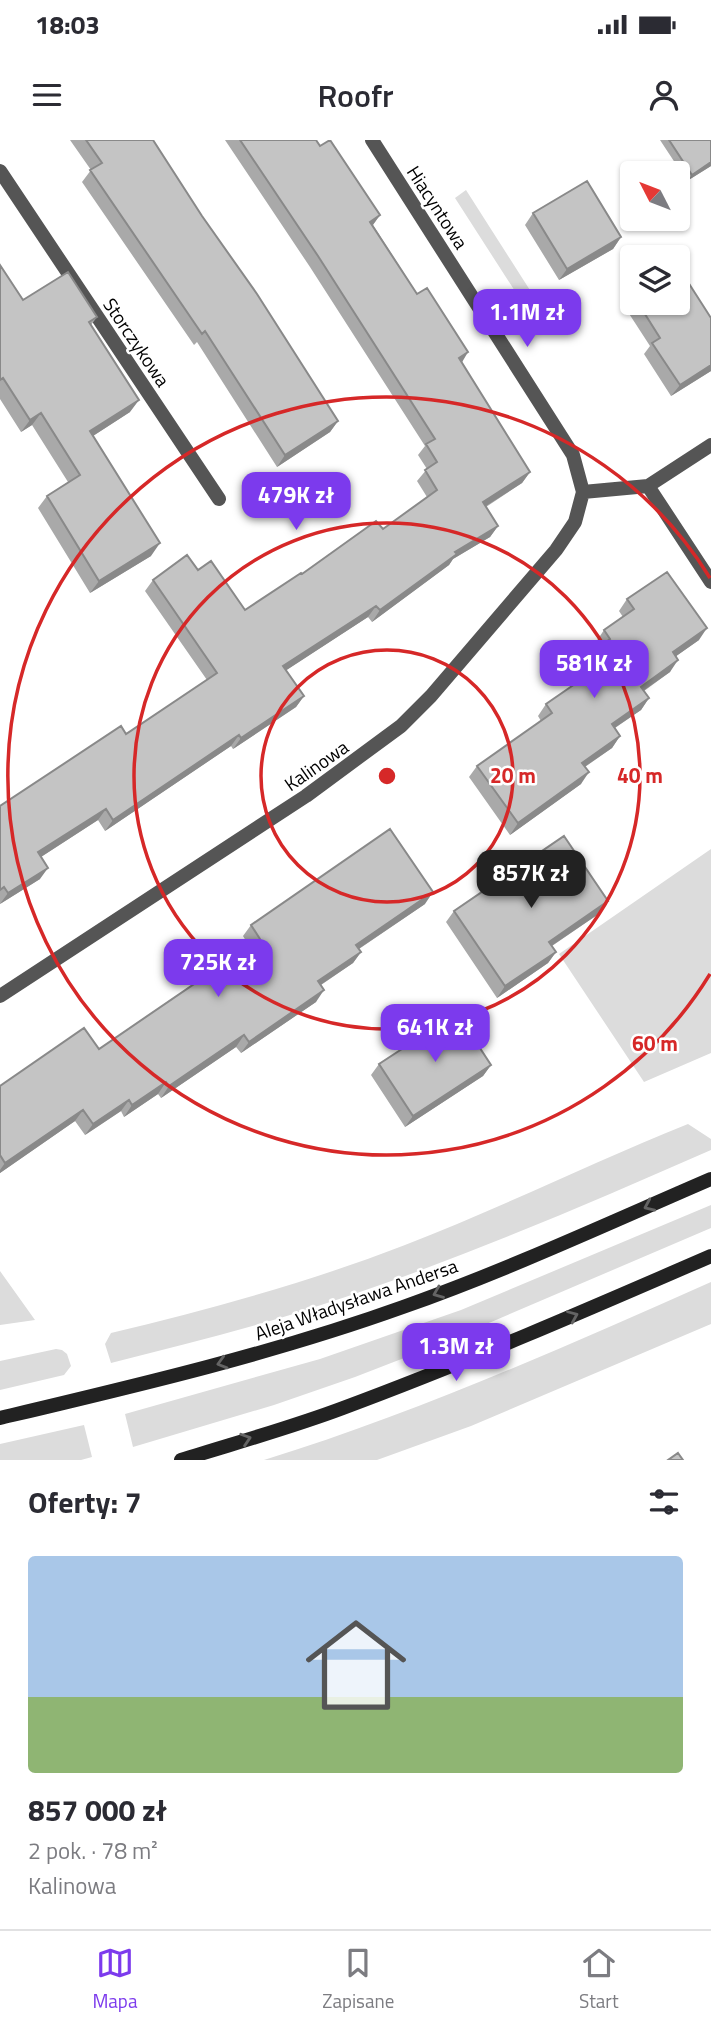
<!DOCTYPE html>
<html lang="pl">
<head>
<meta charset="utf-8">
<style>
  :root { --surface:#fff; --page:#f7f7f7; --text:#2b2b33; --muted:#7c7c81; --line:#e1e1e2; --accent:#7c3aed }
  body { margin:0; font-family:"Titillium Web",sans-serif; background:var(--page); color:var(--text); height:100vh; display:flex; flex-direction:column; font-size:26px; white-space:nowrap }
  * { box-sizing:border-box; margin:0 }
  p { font-size:23px; color:var(--muted) }
  .icon { flex:none; width:38px; height:38px; fill:none; stroke:currentColor; stroke-width:2; stroke-linecap:round; stroke-linejoin:round }
  .map { position:relative; height:1320px; overflow:hidden }
  .sheet { display:flex; flex-direction:column; background:var(--surface); flex:1 }
  .sheet>* { flex:none }
  .needle { width:46px; rotate:312deg }
  .tools { position:absolute; left:620px; top:21px; display:grid; gap:14px }
  .tools a { display:grid; place-items:center; width:70px; height:70px; border-radius:7px; background:var(--surface); box-shadow:0 2px 5px #0004; font-size:35px }
  .price { position:absolute; translate:-50% -60px; padding:0 16px; border-radius:14px; background:var(--accent); color:#fff; font-size:23px; line-height:46px; filter:drop-shadow(0 2px 4px #0008) }
  .price::after { content:''; position:absolute; left:50%; top:42px; width:21px; height:16px; margin-left:-10px; background:inherit; clip-path:polygon(0 0,100% 0,50% 100%) }
  .price.on { background:#222; color:#fff }
  ul { padding:0; list-style:none }
  li { display:grid; align-content:center; gap:14px; height:371px; padding:0 28px }
  li+li { border-top:2px solid var(--line) }
  li span { display:grid; place-items:center; height:217px; border-radius:7px; color:#555 }
  li>.icon { margin-inline-start:auto }
  span .icon { width:126px; height:126px; fill:#fffc; stroke-width:1 }
  li b { font-size:30px }
  h2 { display:flex; justify-content:space-between; align-items:center; height:84px; padding:0 28px; font-size:30px }
  .status { display:flex; justify-content:space-between; align-items:center; height:49px; padding:0 35px; background:var(--surface); direction:ltr }
  .status svg { height:19px; fill:currentColor }
  header { display:flex; justify-content:space-between; align-items:center; height:91px; padding:0 28px; background:var(--surface); font-size:32px; font-weight:600 }
  .menu { display:flex; justify-content:space-around; align-items:center; height:98px; border-top:2px solid var(--line); background:var(--surface); font-size:19px; color:var(--muted) }
  .menu a { display:grid; justify-items:center; gap:4px }
  .menu .on { color:var(--accent) }
  .map>svg:first-child { display:block }
  .grass { fill:#dcdcdc }
  .lines { fill:none; stroke-linecap:round; stroke-linejoin:round }
  .street { stroke:#555; stroke-width:14 }
  .secondary { stroke:#222; stroke-width:14 }
  .wall { fill:#a9a9a9 }
  .shaded-wall { fill:#898989 }
  .building { fill:#c4c4c4; stroke:#898989; stroke-width:2 }
  .oneway { stroke:#646464 }
  .ring { fill:none; stroke:#d62828; stroke-width:3.5 }
  .labels { text-anchor:middle; dominant-baseline:central; stroke-width:5; stroke-linejoin:round; paint-order:stroke }
  .street-label { font-size:19px; fill:#000; stroke:#fff }
  .centre { fill:#d62828; stroke:#fff; stroke-width:3.5 }
  .ring-label { font-size:21px; text-anchor:middle; font-weight:bold; fill:#d62828; stroke:#fff; stroke-width:5; stroke-linejoin:round; paint-order:stroke }
</style>
</head>
<body>
<div class="status"><b>18:03</b><svg viewBox="0 0 49 12"><path d="M0 12V9h3v3zM5 12V6h3v6zM10 12V3h3v9zM15 12V0h3v12zM26 1h20v11H26zM47 4h2v5h-2z"/></svg></div>
<header><svg class="icon" aria-label="menu" viewBox="0 0 24 24"><path d="M4 6h16M4 12h16M4 18h16"/></svg>Roofr<svg class="icon" aria-label="person" viewBox="0 0 24 24"><circle cx="12" cy="8" r="4"/><path d="M4 21q1-7 8-7t8 7"/></svg></header>
<div class="map">
<svg width="711" height="1320" viewBox="0 0 711 1320">
  <rect width="100%" height="100%" fill="#fff"/>
  <path class="grass" d="M466,50L549,180L538,187L455,58Z
    M711,709V913L644,942L559,814Z
    M688,984L711,999V1010C583,1066 454,1122 321,1165C252,1188 181,1205 111,1223L105,1204L111,1193C210,1169 310,1142 405,1105C501,1068 593,1022 688,984Z
    M711,1065V1088L435,1206L355,1237L274,1265L133,1307L125,1274L320,1219L461,1170Z
    M0,1131L35,1180L0,1185Z
    M711,1142V1184L471,1286L377,1320H264C417,1273 564,1207 711,1142Z
    M56,1209L62,1210L67,1214L71,1226L64,1235L0,1250V1221Z
    M84,1285L92,1317L81,1320H0V1304Z"/>
  <g class="lines">
    <path class="street" d="M372,0L573,315L583,352L648,346L711,305
      M0,31L219,359
      M648,346L711,442
      M0,856L306,656L401,586L431,556L556,410L575,382L583,352"/>
    <path class="secondary" d="M0,1278C135,1246 272,1214 403,1167C508,1130 609,1083 711,1039
      M181,1320C235,1303 290,1288 343,1268C467,1222 589,1169 711,1116"/>
  </g>
  <path class="wall" d="M70,0H153L202,76L338,281L330,292L277,327L197,202L194,205L82,42L91,30Z
    M225,0H316L380,75L373,85L461,222L530,332L522,343L486,367L498,386L490,397L453,419L449,425L372,482L368,477L286,530L304,556L296,567L233,609L231,606L105,691L98,680L41,717L40,739L0,764V666L126,594L207,540L145,451L153,440L198,430L245,470L302,434L383,389L427,357L417,341L427,329L418,315L425,306L310,127Z
    M660,0H711V26L687,41Z
    M533,73L621,97L613,109L559,140L525,85Z
    M0,125L23,160L97,177L91,185L130,272L93,296L151,416L90,453L38,368L47,356L68,342L32,285L21,292L0,259Z
    M632,161V163H677L711,178V231L671,256L644,214L650,206L626,169Z
    M627,459L699,500L676,516L670,532L644,551L649,558L641,570L615,588L620,596L612,608L585,627L581,644L510,695L469,637L477,626L541,581L538,576L546,564L574,544L568,535L576,524L599,507L596,502L604,490L623,477L619,471Z
    M425,764L359,809L361,812L353,823L321,845L316,862L241,913L236,907L161,958L158,954L124,977L121,971L85,995L75,981L0,1033V946L99,909L249,806L243,796L251,785Z
    M454,771L600,773L552,806L556,812L548,823L497,858L446,782Z
    M379,924L491,925L483,936L405,987L371,935Z"/>
  <path class="shaded-wall" d="M711,22V26L687,41L692,35Z
    M380,75L372,86L370,82Z
    M621,97L613,109L559,140L567,129Z
    M468,212L461,224L459,218Z
    M711,225V231L671,256L680,245Z
    M139,260L130,272L82,303L90,291Z
    M41,273L32,285L21,292L30,280Z
    M338,281L330,292L277,327L285,315Z
    M530,332L522,343L475,373L483,362Z
    M498,386L490,397L453,419L449,425L372,482L380,470L455,412Z
    M160,403L151,416L90,453L99,441Z
    M376,466L368,477L276,537L283,526Z
    M707,488L699,500L665,524L673,512Z
    M678,520L670,532L633,558L641,547Z
    M304,556L296,567L233,609L241,598Z
    M649,558L641,570L604,595L612,584Z
    M239,595L231,606L105,691L113,680Z
    M620,596L612,608L574,634L582,623Z
    M589,632L581,644L510,695L518,683Z
    M106,669L98,680L30,724L38,712Z
    M48,728L40,739L0,764L8,753Z
    M433,752L425,764L348,816L356,805Z
    M608,761L600,773L541,813L549,802Z
    M361,812L353,823L310,852L318,841Z
    M556,812L548,823L497,858L505,846Z
    M324,850L316,862L241,913L249,902Z
    M244,895L236,907L161,958L169,946Z
    M491,925L483,936L405,987L413,976Z
    M166,942L158,954L124,977L132,965Z
    M129,960L121,971L85,995L93,984Z
    M83,970L75,981L0,1033V1030L5,1023Z"/>
  <path class="building" d="M86,0H153L202,76L257,154L338,281L285,315L205,191L202,194L90,30L102,23Z
    M240,0H316L320,6L330,0L380,75L370,82L417,154L427,148L468,212L459,218L530,332L483,362L498,386L455,412L457,414L380,470L376,466L283,526L304,556L241,598L239,595L113,680L106,669L38,712L48,728L8,753L4,747L0,750V666L121,586L126,594L217,533L153,440L187,415L198,430L211,421L245,470L301,433L302,434L376,381L383,389L437,350L425,330L437,322L426,304L435,299L318,116Z
    M669,0H711V22L692,35Z
    M587,41L621,97L567,129L533,73Z
    M0,125L23,160L68,132L97,177L89,182L139,260L90,291L160,403L99,441L47,356L80,335L41,273L30,280L3,238L0,240Z
    M679,128L711,178V225L680,245L652,203L660,198L638,163H677V129Z
    M667,432L707,488L673,512L678,520L641,547L649,558L612,584L620,596L582,623L589,632L518,683L477,626L552,573L546,564L585,537L576,524L610,499L604,490L634,469L627,459Z
    M390,689L433,752L356,805L361,812L318,841L324,850L249,902L244,895L169,946L166,942L132,965L129,960L93,984L83,970L5,1023L0,1015V946L84,888L99,909L260,799L251,785Z
    M564,696L608,761L549,802L556,812L505,846L454,771Z
    M457,873L491,925L413,976L379,924Z
    M678,1313L683,1320H668Z"/>
  <defs><path id="oneway-chevron" d="M-2-3.5L2.5 0L-2 3.5" fill="none" stroke-width="1.6" stroke-linecap="round" stroke-linejoin="round" transform="scale(1.75)"/></defs>
  <g class="oneway">
    <use href="#oneway-chevron" transform="translate(649 1066) rotate(156)"/>
    <use href="#oneway-chevron" transform="translate(438 1153) rotate(158)"/>
    <use href="#oneway-chevron" transform="translate(573 1176) rotate(-23)"/>
    <use href="#oneway-chevron" transform="translate(222 1223) rotate(164)"/>
    <use href="#oneway-chevron" transform="translate(246 1299) rotate(-18)"/>
  </g>
  <g class="ring">
    <circle cx="387" cy="636" r="126"/>
    <circle cx="387" cy="636" r="253"/>
    <path d="M710 834A379 379 0 1 1 710 438"/>
  </g>
  <g class="labels">
    <g class="street-label">
      <text transform="translate(438 67) rotate(57)">Hiacyntowa</text>
      <text transform="translate(137 202) rotate(56)">Storczykowa</text>
      <text transform="translate(316 625) rotate(-35)">Kalinowa</text>
      <text transform="translate(356 1159) rotate(-19)">Aleja Władysława Andersa</text>
    </g>
  </g>
  <circle cx="387" cy="636" r="10" class="centre"/>
  <g class="ring-label">
    <text x="513" y="643">20 m</text>
    <text x="640" y="643">40 m</text>
    <text x="655" y="911">60 m</text>
  </g>
</svg>
<div class="tools">
<a><svg class="needle" viewBox="-14 -14 28 28"><path d="M0-13l5 13h-10z" fill="#e53935"/><path d="M0 13l5-13h-10z" fill="#7c7c81"/></svg></a>
<a><svg class="icon" aria-label="layers" viewBox="0 0 24 24"><path d="M12 4l9 5-9 5-9-5zM3 14l9 5 9-5"/></svg></a>
</div>
<b class="price" style="left:527px;top:209px">1.1M zł</b>
<b class="price" style="left:296px;top:392px">479K zł</b>
<b class="price" style="left:594px;top:560px">581K zł</b>
<b class="price on" style="left:531px;top:770px">857K zł</b>
<b class="price" style="left:218px;top:859px">725K zł</b>
<b class="price" style="left:435px;top:924px">641K zł</b>
<b class="price" style="left:456px;top:1243px">1.3M zł</b>
</div>
<section class="sheet">
<h2>Oferty: 7<svg class="icon" aria-label="filters" viewBox="0 0 24 24"><path d="M4 7h16M4 17h16"/><circle cx="9" cy="7" r="2"/><circle cx="15" cy="17" r="2"/></svg></h2>
<ul>
<li><span style="background:linear-gradient(#a9c7e8 65%,#8fb573 0)"><svg class="icon" aria-label="home" viewBox="0 0 24 24"><path d="M3 11l9-7 9 7M6 9v11h12V9"/></svg></span><div><b>857 000 zł</b><p>2 pok. · 78 m²</p><p>Kalinowa</p></div></li>
</ul>
</section>
<nav class="menu">
<a class="on"><svg class="icon" aria-label="map" viewBox="0 0 24 24"><path d="M3 6l6-2 6 2 6-2v14l-6 2-6-2-6 2zM9 4v14M15 6v14"/></svg>Mapa</a>
<a><svg class="icon" aria-label="saved" viewBox="0 0 24 24"><path d="M7 4h10v16l-5-4-5 4z"/></svg>Zapisane</a>
<a><svg class="icon" aria-label="home" viewBox="0 0 24 24"><path d="M3 11l9-7 9 7M6 9v11h12V9"/></svg>Start</a>
</nav>
</body>
</html>
